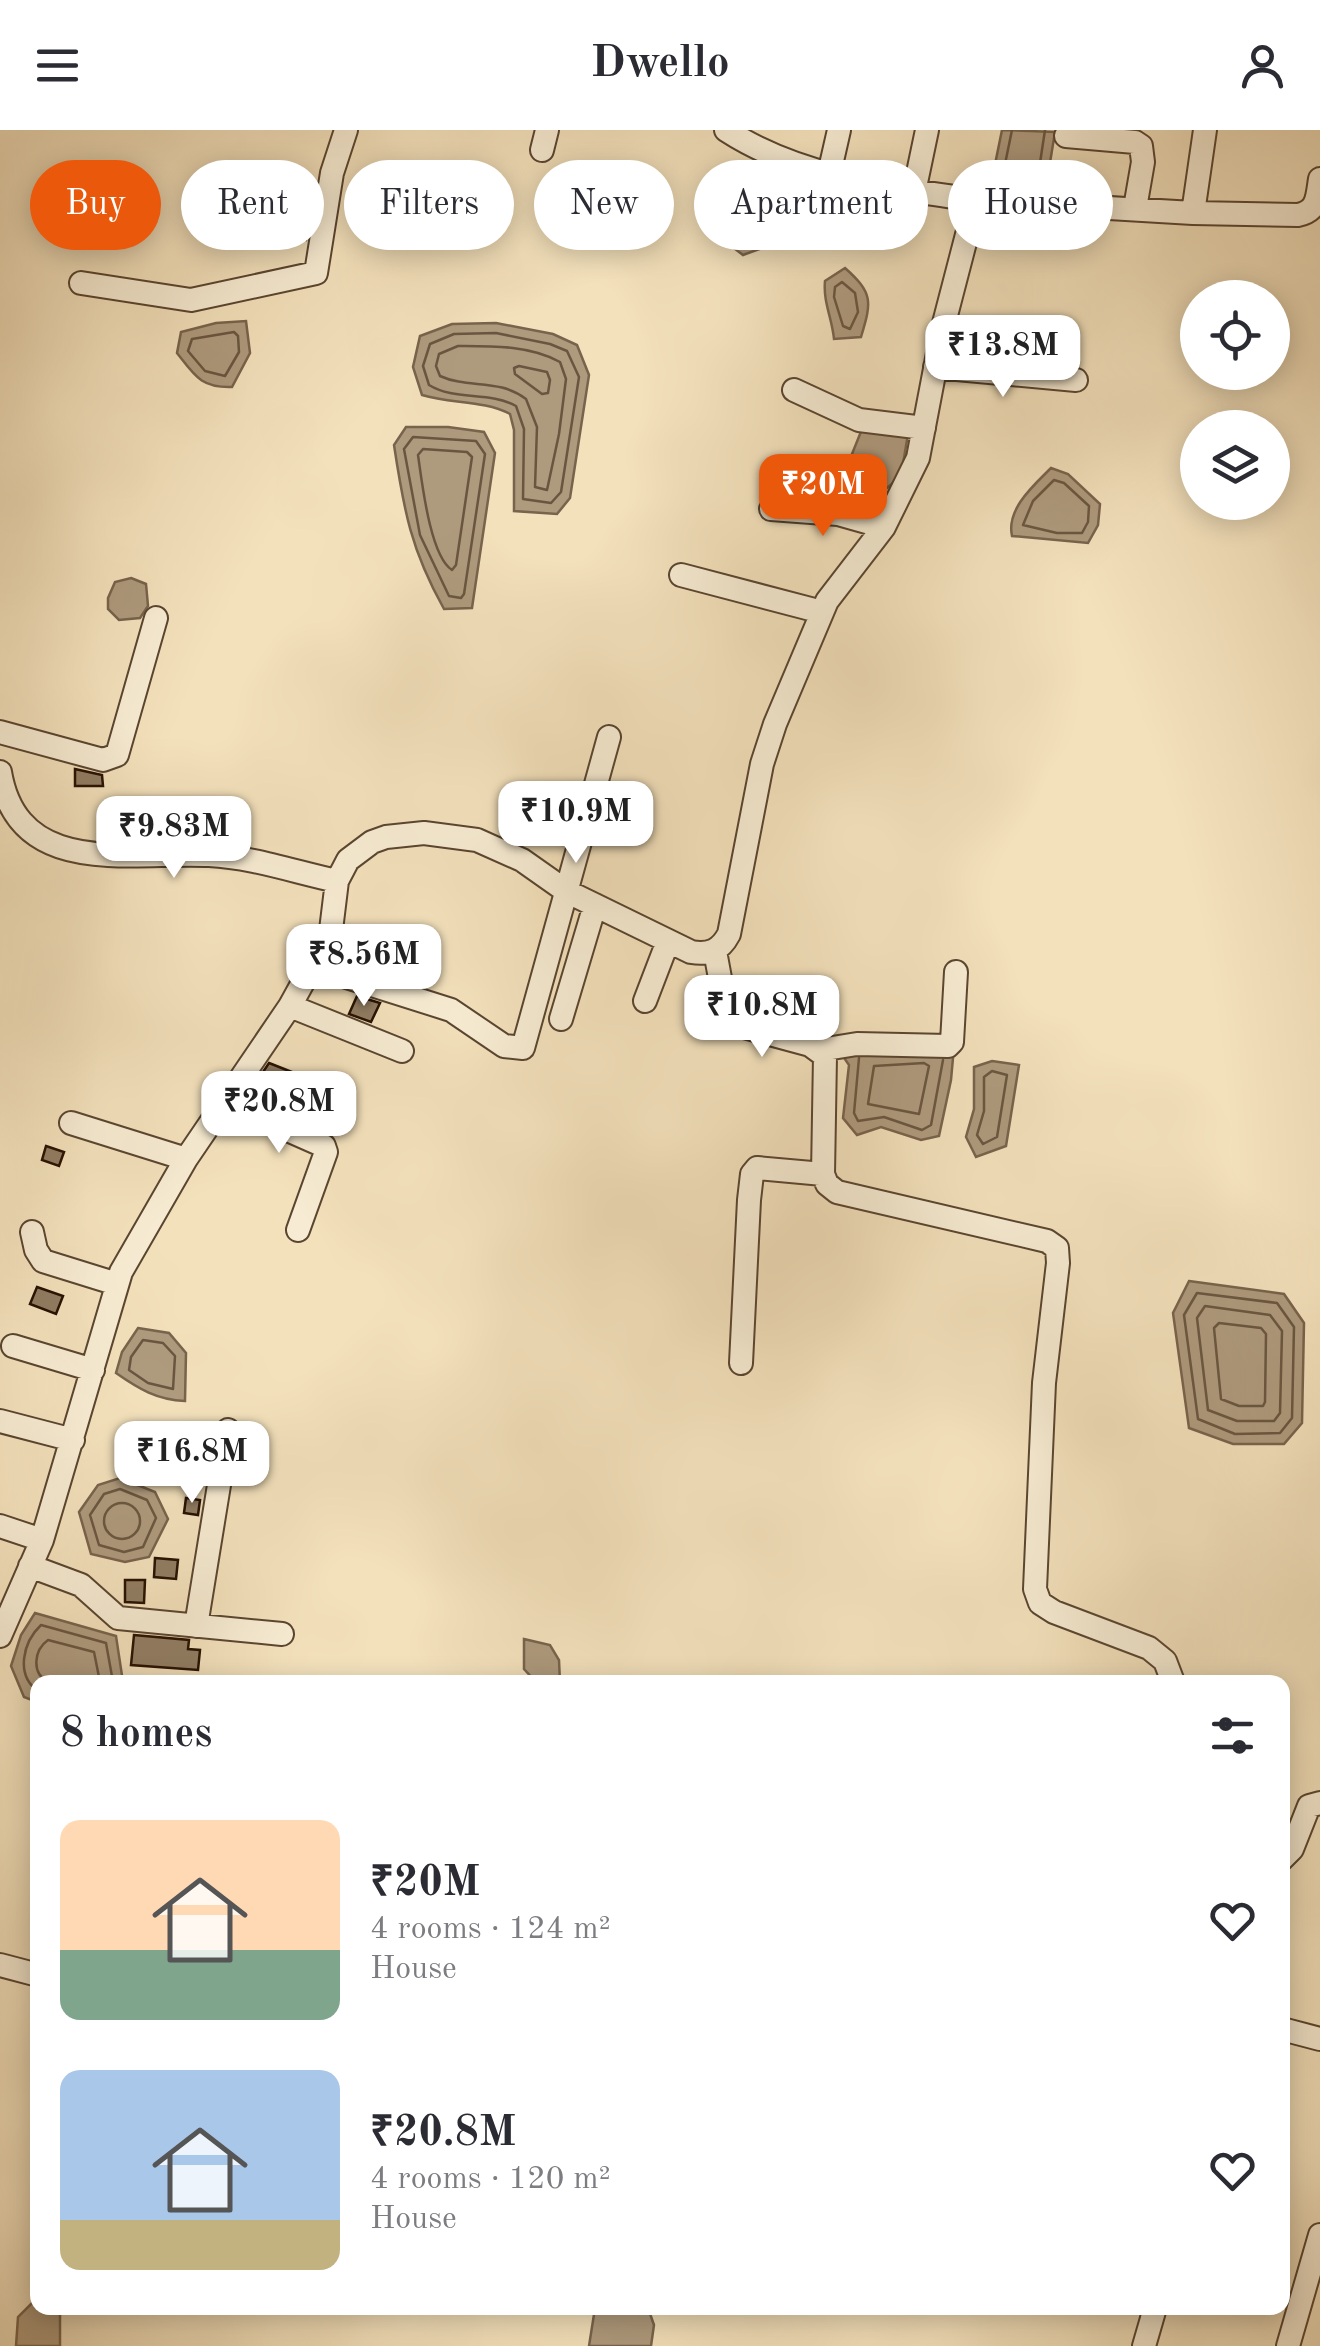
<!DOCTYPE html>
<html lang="en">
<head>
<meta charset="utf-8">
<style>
  :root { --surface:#fff; --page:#f2f2f3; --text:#2b2b33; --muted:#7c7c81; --accent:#ea580c }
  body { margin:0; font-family:"Old Standard TT",serif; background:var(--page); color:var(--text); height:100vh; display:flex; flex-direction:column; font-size:38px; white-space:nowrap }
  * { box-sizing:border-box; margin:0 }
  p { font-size:32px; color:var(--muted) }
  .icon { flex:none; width:55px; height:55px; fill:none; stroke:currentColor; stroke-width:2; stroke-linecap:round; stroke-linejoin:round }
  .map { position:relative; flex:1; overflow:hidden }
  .details { position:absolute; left:30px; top:1545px; width:1260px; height:640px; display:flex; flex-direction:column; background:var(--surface); border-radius:20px; box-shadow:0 5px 25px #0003 }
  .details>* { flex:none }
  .guide { position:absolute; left:30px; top:30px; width:1260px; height:90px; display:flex; gap:20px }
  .tools { position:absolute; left:1180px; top:150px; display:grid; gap:20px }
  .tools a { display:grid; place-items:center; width:110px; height:110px; border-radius:50%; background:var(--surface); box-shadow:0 5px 25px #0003; font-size:50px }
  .price { position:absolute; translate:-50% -85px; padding:0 22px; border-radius:20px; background:#fff; color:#222; font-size:32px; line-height:65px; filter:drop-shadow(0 2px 5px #0008) }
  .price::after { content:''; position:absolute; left:50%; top:60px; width:30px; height:22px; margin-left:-15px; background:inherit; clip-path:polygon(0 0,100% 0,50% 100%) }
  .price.current { background:var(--accent); color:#fff }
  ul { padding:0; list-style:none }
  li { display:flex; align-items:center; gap:30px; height:250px; padding:0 30px }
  li span { display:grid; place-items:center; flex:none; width:280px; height:200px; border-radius:20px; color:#555 }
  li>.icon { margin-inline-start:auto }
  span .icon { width:120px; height:120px; fill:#fffc; stroke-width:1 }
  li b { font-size:42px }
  h2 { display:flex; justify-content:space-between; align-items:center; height:120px; padding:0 30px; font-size:42px }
  .chip { padding:0 35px; border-radius:45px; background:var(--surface); box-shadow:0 5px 25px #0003; font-size:35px; line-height:90px }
  .chip.current { background:var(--accent); color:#fff }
  header { display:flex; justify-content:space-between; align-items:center; height:130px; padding:0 30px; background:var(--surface); font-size:45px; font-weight:600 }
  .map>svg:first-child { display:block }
  .water { fill:#ae9a7d; stroke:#78634c; stroke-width:2.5 }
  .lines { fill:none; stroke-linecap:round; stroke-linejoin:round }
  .shore { stroke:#6a5640; stroke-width:2.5 }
  .building { fill:#917d63; stroke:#271102; stroke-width:2.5 }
  .minor-casing { stroke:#5a4530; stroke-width:26 }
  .minor { stroke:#f7ecd3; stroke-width:22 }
</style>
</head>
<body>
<header><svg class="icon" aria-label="menu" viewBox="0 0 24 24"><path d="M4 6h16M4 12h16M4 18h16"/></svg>Dwello<svg class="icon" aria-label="person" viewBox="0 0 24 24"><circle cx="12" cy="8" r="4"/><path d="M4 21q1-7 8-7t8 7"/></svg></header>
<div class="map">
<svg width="1320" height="2216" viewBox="0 0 1320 2216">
  <rect width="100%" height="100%" fill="#f3e1bc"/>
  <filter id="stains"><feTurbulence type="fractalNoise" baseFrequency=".002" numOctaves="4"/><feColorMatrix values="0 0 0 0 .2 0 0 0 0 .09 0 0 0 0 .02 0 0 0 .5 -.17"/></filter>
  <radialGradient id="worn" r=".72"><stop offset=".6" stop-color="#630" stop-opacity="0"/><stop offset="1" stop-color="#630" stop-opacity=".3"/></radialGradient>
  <path class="water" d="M1002,0L1055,2L1049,39L1028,59L992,49Z
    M762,46L783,59L780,95L773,114L743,125L726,112L722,74L737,47Z
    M845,138C873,163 872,171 861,207L834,209C832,188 823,172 825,151Z
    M246,191L250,223L232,257C201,258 195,246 177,223L181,202L216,193Z
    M496,193L553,204L577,215L589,245L570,368L557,384L514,381V300L510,284C483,270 451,274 422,265L413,237L420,206L452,194Z
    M864,294L909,298L901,346L887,358L851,345L852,324Z
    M406,297H448L484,302L495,323L472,478L444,479C411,420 404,381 394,315Z
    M1051,338L1068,344L1100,374L1098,395L1088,413L1012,406C1006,379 1034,355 1051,338Z
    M131,448L146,454L148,476L140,488L119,490L108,479V468L115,452Z
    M954,917L951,950L939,1006L921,1010L881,997L857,1005L843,988L849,935L840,922Z
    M992,931L1019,935L1006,1016L976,1027L966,1007L974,979V937Z
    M1189,1151L1284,1164L1304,1193L1302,1293L1284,1314H1233L1189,1298L1173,1183Z
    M138,1198L169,1203L186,1223L185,1271C157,1270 139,1259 116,1243L122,1222Z
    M120,1348L155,1362L168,1389L149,1427L125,1432L91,1424L79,1382L98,1355Z
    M35,1483L116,1506L123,1552H38L37,1572L24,1567L11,1536L21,1505Z
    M524,1509L550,1515L559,1530L560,1552H536L524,1539Z
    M35,2170L38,2178H60V2216H16L18,2187Z
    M595,2178H648L654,2195L651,2216H589Z"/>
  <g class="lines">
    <path class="shore" d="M1012,0L1004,39L1024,47L1040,33L1045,0
      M759,56L772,65L770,92L764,106L744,113L735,105L732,76L743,58Z
      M842,152L855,163L858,182L850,199L843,196L834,167L835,157Z
      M234,202L238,206L239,222L225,246L205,241L188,221L192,209Z
      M496,203L550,214L567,221L579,247L561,362L551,373L523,369L524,299L516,276C489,261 455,271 429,255L423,236L430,214L454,204Z
      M458,216C491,216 530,215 560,232L566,249L559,304L547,360L535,357L537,297L526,269C499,248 468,259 440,246L436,236L439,224Z
      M519,236L547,242L550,250L548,263L542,264L515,244L514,238Z
      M413,307L476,311L485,324L464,464L461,468L449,466L420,405L404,319Z
      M423,319L467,322L472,327L456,435L452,440C430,426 422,352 418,325Z
      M1054,350L1064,353L1089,376L1088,392L1082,403H1057L1023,395L1033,371Z
      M859,928L854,983L858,991L884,987L922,1000L931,995L943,930
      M924,933L929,936L919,984L868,974L874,936Z
      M992,941L1007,945L997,1007L983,1014L977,1005L984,981V947Z
      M1197,1163L1277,1173L1294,1197L1292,1288L1280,1303L1235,1304L1198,1289L1184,1185Z
      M1205,1176L1270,1185L1282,1201L1280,1283L1274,1291H1237L1208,1280L1197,1188Z
      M1219,1193L1261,1198L1266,1204L1265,1272L1263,1276H1239L1221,1269L1214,1198Z
      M143,1210L163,1213L175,1226L173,1259L148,1253L129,1240L131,1227Z
      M120,1359L147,1370L156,1388L143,1417L124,1422L99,1415L90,1385L104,1364Z
      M104 1391a18 18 0 1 1 36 0a18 18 0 1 1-36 0Z
      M48,1552C31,1543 34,1520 48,1510L94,1522L100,1552
      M38,1561C15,1545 23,1512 41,1495L106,1513L113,1552"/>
  </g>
  <path class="building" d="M277,88L309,90L306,110L276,108Z
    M75,639L102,645L103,656H75Z
    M357,866L380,873L371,892L349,884Z
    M269,933L302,946L295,963L259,948Z
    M46,1016L64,1022L59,1036L42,1030Z
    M37,1157L63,1166L56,1184L30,1174Z
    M186,1368L200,1370L198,1385L184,1383Z
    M155,1428L178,1430L176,1449L154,1447Z
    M125,1450H145L144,1473L125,1472Z
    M134,1505L189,1510L188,1519L200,1520L198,1540L131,1535Z"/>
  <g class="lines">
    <defs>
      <path id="minor" d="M1066,6L1135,12L1141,16L1143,32L1135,78
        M542,20L547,0
        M829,44L839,0
        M914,62L927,0
        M976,70L1193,83L1298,85C1318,81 1317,67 1320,49
        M1193,83L1205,0
        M81,153L191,170L316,143L332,43L346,0
        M935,237L1076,250
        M794,260L859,290L924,298
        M771,379L838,384L884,397
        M681,445L822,482
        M0,602L103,630L117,625L156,488
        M0,642C18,749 130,721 209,725C252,727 295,742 337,751
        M715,821L727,886L733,894L810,915L825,926L823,1044
        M312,836L451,880L504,916L523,918L609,607
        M645,871L668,811
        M290,876L402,921
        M561,889L595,775
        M820,920L857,914L948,916L952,912L956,842
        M234,957L266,987L290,1001L324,1016L326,1022L298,1100
        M71,993L186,1029
        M32,1102L36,1120L43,1131L117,1154
        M13,1216L93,1240
        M741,1233L749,1070L752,1044L757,1038L823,1044L827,1054L837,1062L1047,1111L1057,1118L1058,1133L1044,1253L1035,1459L1040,1473L1054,1482L1149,1518L1165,1531L1173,1552
        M0,1291L73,1310
        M0,1396L42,1410
        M30,1436L81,1455L118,1488L282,1504
        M196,1496L228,1300
        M0,1506L42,1410L121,1142L186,1029L290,876L312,836L331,800L337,751L348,730L372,712L386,707L424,703L477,710L522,730L566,761L691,822C709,825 720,821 729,804L762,634L775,594L827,471L884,397L918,328L943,197L976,70C890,58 800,48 726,0
        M1282,1729L1292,1719L1309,1676L1320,1673
        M0,1835L38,1845
        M1282,1899L1320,1909
        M1144,2216L1155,2178
        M1288,2216L1320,2105"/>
    </defs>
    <use href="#minor" class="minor-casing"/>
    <use href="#minor" class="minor"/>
  </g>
  <rect width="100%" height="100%" filter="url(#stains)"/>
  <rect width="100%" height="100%" fill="url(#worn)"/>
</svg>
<div class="tools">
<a><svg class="icon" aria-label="locate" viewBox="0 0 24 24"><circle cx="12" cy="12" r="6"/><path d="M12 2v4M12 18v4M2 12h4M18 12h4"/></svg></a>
<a><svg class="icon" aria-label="layers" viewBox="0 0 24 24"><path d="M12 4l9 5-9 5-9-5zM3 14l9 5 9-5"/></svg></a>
</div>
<b class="price" style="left:1003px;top:270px">₹13.8M</b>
<b class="price current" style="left:823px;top:409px">₹20M</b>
<b class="price" style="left:576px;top:736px">₹10.9M</b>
<b class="price" style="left:174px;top:751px">₹9.83M</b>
<b class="price" style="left:364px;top:879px">₹8.56M</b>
<b class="price" style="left:762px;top:930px">₹10.8M</b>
<b class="price" style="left:279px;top:1026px">₹20.8M</b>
<b class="price" style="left:192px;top:1376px">₹16.8M</b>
<div class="guide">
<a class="chip current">Buy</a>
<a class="chip">Rent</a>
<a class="chip">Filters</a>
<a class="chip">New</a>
<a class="chip">Apartment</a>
<a class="chip">House</a>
</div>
<section class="details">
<h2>8 homes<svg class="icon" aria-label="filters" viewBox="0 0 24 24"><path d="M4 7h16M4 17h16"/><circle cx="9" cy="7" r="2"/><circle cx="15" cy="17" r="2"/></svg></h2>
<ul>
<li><span style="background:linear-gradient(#ffd9b3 65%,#7fa58c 0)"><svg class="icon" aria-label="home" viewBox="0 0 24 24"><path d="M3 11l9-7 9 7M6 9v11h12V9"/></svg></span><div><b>₹20M</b><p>4 rooms · 124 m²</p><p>House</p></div><svg class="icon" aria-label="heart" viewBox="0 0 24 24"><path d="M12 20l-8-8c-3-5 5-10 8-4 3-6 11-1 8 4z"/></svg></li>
<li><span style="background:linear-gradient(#a9c7e8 75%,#c2b280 0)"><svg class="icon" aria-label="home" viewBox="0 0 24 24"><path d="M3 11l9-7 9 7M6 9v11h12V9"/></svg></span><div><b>₹20.8M</b><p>4 rooms · 120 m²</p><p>House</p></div><svg class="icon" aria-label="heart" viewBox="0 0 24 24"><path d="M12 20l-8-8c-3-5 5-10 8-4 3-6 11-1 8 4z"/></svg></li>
</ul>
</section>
</div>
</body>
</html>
